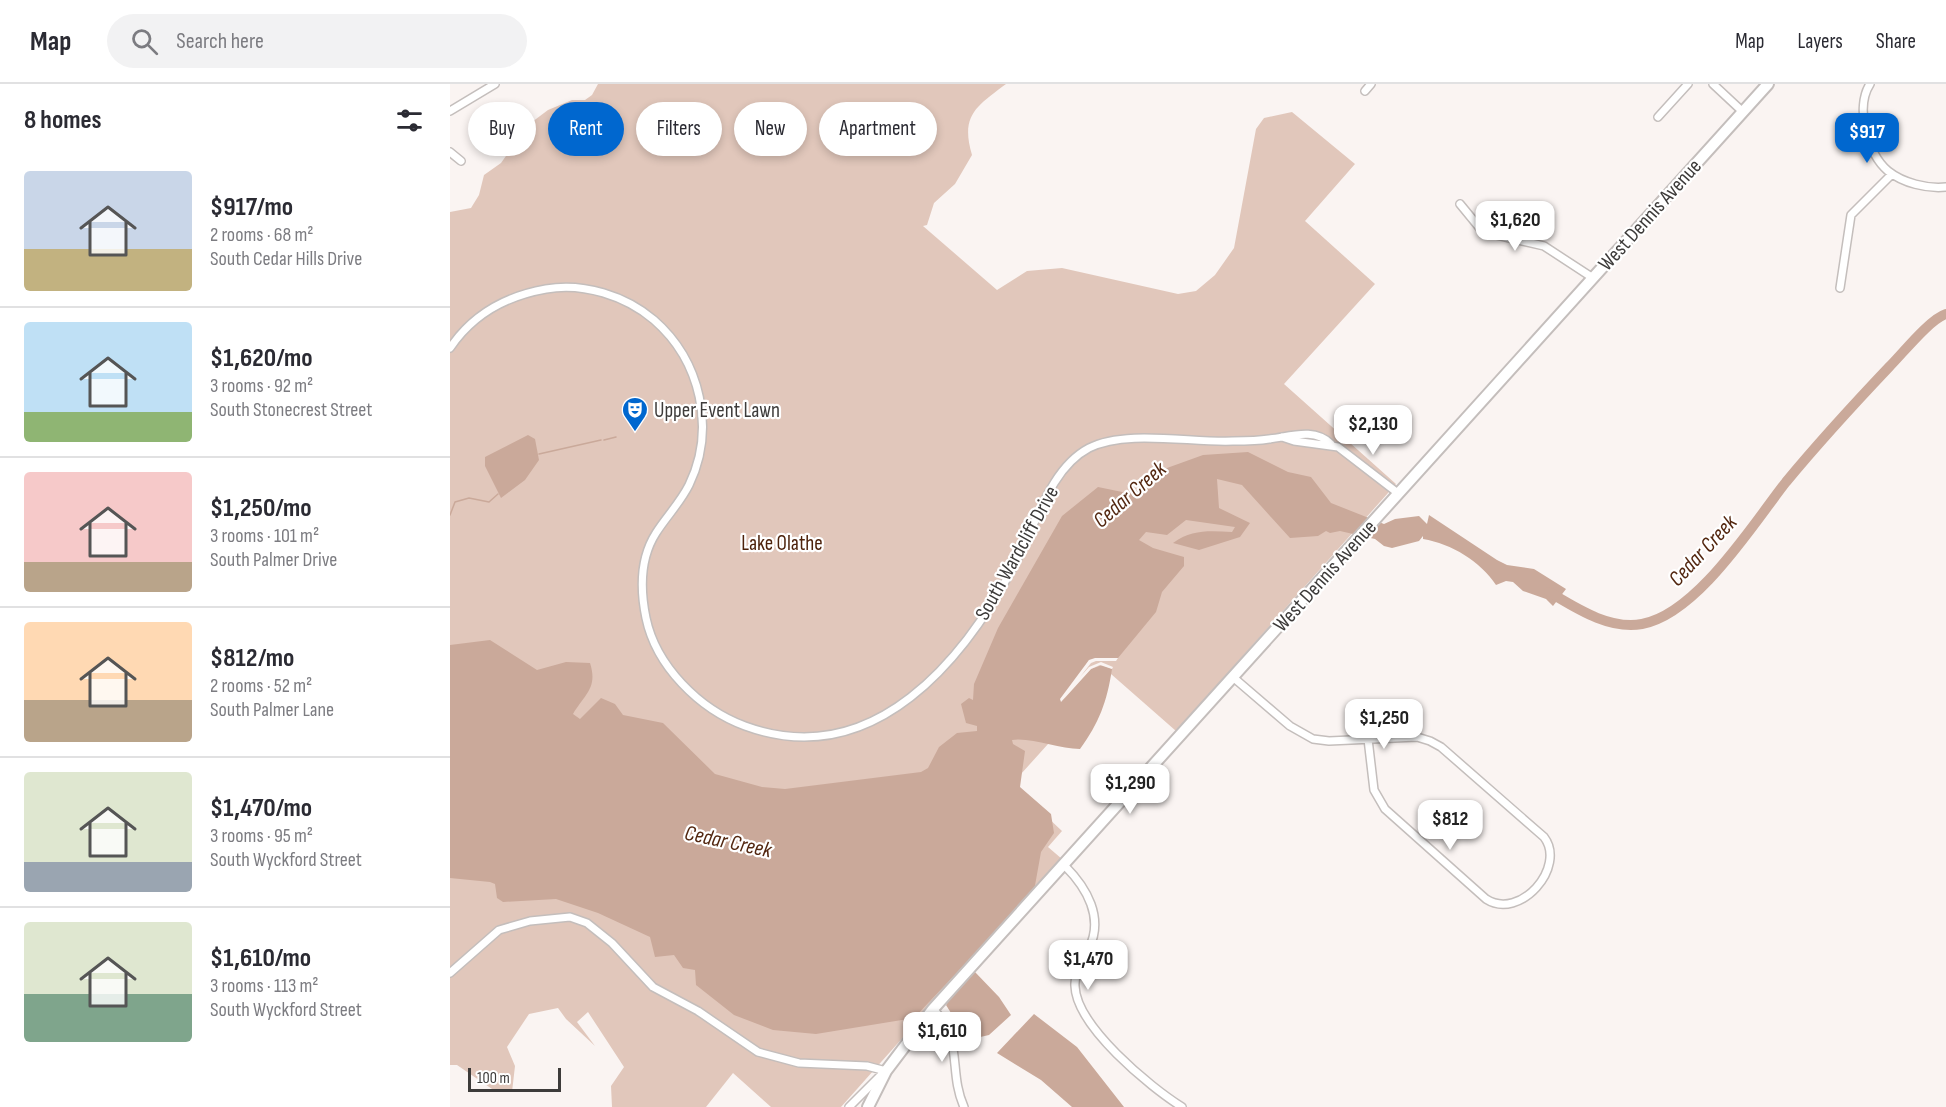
<!DOCTYPE html>
<html lang="en">
<head>
<meta charset="utf-8">
<style>
  :root { --surface:#fff; --page:#f2f2f3; --text:#2b2b33; --muted:#7c7c81; --line:#e1e1e2; --accent:#0067cf }
  body { margin:0; font-family:"Sofia Sans Condensed",sans-serif; background:var(--page); color:var(--text); height:100vh; display:flex; flex-direction:column; font-size:22px; white-space:nowrap }
  * { box-sizing:border-box; margin:0 }
  p { font-size:20px; color:var(--muted) }
  .icon { flex:none; width:33px; height:33px; fill:none; stroke:currentColor; stroke-width:2; stroke-linecap:round; stroke-linejoin:round }
  .map { position:relative; flex:1; overflow:hidden }
  .drawer { display:flex; flex-direction:column; background:var(--surface); width:450px }
  .drawer>* { flex:none }
  .guide { position:absolute; left:18px; top:18px; width:570px; height:54px; display:flex; gap:12px }
  .scale { position:absolute; left:18px; bottom:15px; width:93px; box-sizing:border-box; padding-left:6px; border:3px solid #3d3b3a; border-top:0; font-size:16px; line-height:21px; white-space:nowrap; color:#3d3b3a; -webkit-text-stroke:4px #fff; paint-order:stroke }
  .price { position:absolute; translate:-50% -51px; padding:0 14px; border-radius:12px; background:#fff; color:#222; font-size:20px; line-height:39px; filter:drop-shadow(0 2px 3px #0008) }
  .price::after { content:''; position:absolute; left:50%; top:36px; width:18px; height:14px; margin-left:-9px; background:inherit; clip-path:polygon(0 0,100% 0,50% 100%) }
  .price.current { background:var(--accent); color:#fff }
  ul { padding:0; list-style:none }
  li { display:flex; align-items:center; gap:18px; height:150px; padding:0 24px }
  li+li { border-top:2px solid var(--line) }
  li span { display:grid; place-items:center; flex:none; width:168px; height:120px; border-radius:6px; color:#555 }
  li>.icon { margin-inline-start:auto }
  span .icon { width:72px; height:72px; fill:#fffc; stroke-width:1 }
  li b { font-size:26px }
  h2 { display:flex; justify-content:space-between; align-items:center; height:72px; padding:0 24px; font-size:26px }
  .tag { padding:0 21px; border-radius:27px; background:var(--surface); box-shadow:0 3px 9px #0003; font-size:21px; line-height:54px }
  .tag.current { background:var(--accent); color:#fff }
  header { display:flex; align-items:center; gap:36px; box-sizing:border-box; height:84px; padding:0 30px; background:var(--surface); border-bottom:2px solid var(--line) }
  header strong { font-size:28px }
  nav { display:flex; gap:33px; margin-inline-start:auto; font-size:21px }
  .search { width:420px; height:54px; background:var(--page); display:flex; align-items:center; gap:15px; box-sizing:border-box; padding:0 21px; border-radius:33px; color:var(--muted); font-size:22px }
  main { display:flex; flex:1; min-height:0 }
  .map>svg:first-child { display:block }
  .green { fill:#e1c7bb }
  .water { fill:#caa99a }
  .pier { fill:#faf4f2 }
  .lines { fill:none; stroke-linecap:round; stroke-linejoin:round }
  .stream { stroke:#caa99a; stroke-width:1.5 }
  .river { stroke:#caa99a; stroke-width:10 }
  .street-casing { stroke:#c4bebc; stroke-width:10 }
  .secondary-casing { stroke:#c4bebc; stroke-width:14 }
  .street { stroke:#fff; stroke-width:7 }
  .secondary { stroke:#fff; stroke-width:10 }
  .labels { text-anchor:middle; dominant-baseline:central; stroke-width:4.5; stroke-linejoin:round; paint-order:stroke }
  .street-label { font-size:21px; fill:#3d3b3a; stroke:#fff }
  .poi-label { font-size:21px; fill:#3d3b3a; stroke:#fff; text-anchor:start }
  .park-label { font-size:21px; fill:#4d220b; stroke:#fff }
  .water-label { font-size:22px; font-style:italic; fill:#532710; stroke:#fff }
</style>
</head>
<body>
<header>
<strong>Map</strong>
<div class="search"><svg class="icon" aria-label="search" viewBox="0 0 24 24"><circle cx="10" cy="10" r="6"/><path d="M15 15l6 6"/></svg>Search here</div>
<nav><a>Map</a><a>Layers</a><a>Share</a></nav>
</header>
<main>
<section class="drawer">
<h2>8 homes<svg class="icon" aria-label="filters" viewBox="0 0 24 24"><path d="M4 7h16M4 17h16"/><circle cx="9" cy="7" r="2"/><circle cx="15" cy="17" r="2"/></svg></h2>
<ul>
<li><span style="background:linear-gradient(#c9d6e8 65%,#c2b280 0)"><svg class="icon" aria-label="home" viewBox="0 0 24 24"><path d="M3 11l9-7 9 7M6 9v11h12V9"/></svg></span><div><b>$917/mo</b><p>2 rooms · 68 m²</p><p>South Cedar Hills Drive</p></div></li>
<li><span style="background:linear-gradient(#bfe0f5 75%,#8fb573 0)"><svg class="icon" aria-label="home" viewBox="0 0 24 24"><path d="M3 11l9-7 9 7M6 9v11h12V9"/></svg></span><div><b>$1,620/mo</b><p>3 rooms · 92 m²</p><p>South Stonecrest Street</p></div></li>
<li><span style="background:linear-gradient(#f6c9c9 75%,#b9a48a 0)"><svg class="icon" aria-label="home" viewBox="0 0 24 24"><path d="M3 11l9-7 9 7M6 9v11h12V9"/></svg></span><div><b>$1,250/mo</b><p>3 rooms · 101 m²</p><p>South Palmer Drive</p></div></li>
<li><span style="background:linear-gradient(#ffd9b3 65%,#b9a48a 0)"><svg class="icon" aria-label="home" viewBox="0 0 24 24"><path d="M3 11l9-7 9 7M6 9v11h12V9"/></svg></span><div><b>$812/mo</b><p>2 rooms · 52 m²</p><p>South Palmer Lane</p></div></li>
<li><span style="background:linear-gradient(#dfe7d0 75%,#9aa5b1 0)"><svg class="icon" aria-label="home" viewBox="0 0 24 24"><path d="M3 11l9-7 9 7M6 9v11h12V9"/></svg></span><div><b>$1,470/mo</b><p>3 rooms · 95 m²</p><p>South Wyckford Street</p></div></li>
<li><span style="background:linear-gradient(#dfe7d0 60%,#7fa58c 0)"><svg class="icon" aria-label="home" viewBox="0 0 24 24"><path d="M3 11l9-7 9 7M6 9v11h12V9"/></svg></span><div><b>$1,610/mo</b><p>3 rooms · 113 m²</p><p>South Wyckford Street</p></div></li>
</ul>
</section>
<div class="map">
<svg width="1496" height="1023" viewBox="0 0 1496 1023">
  <rect width="100%" height="100%" fill="#faf4f2"/>
  <path class="green" d="M148,0H556C527,22 510,31 522,71L505,100L484,119L477,141L473,142L547,206L577,187L612,184L728,210L746,207L765,191L784,164L806,45L814,34L842,28L905,80L855,137L925,200L834,300L946,400L726,647L661,590L562,700L612,747L598,763L612,775L391,1023H321L283,989L256,1023H162L161,1002L174,983L138,928L127,938L145,962L116,935L108,924L79,930L57,963L65,982L62,1008L45,1007L7,981H0V128L21,124L29,111L34,91L51,79L78,41L98,26L122,16H135L142,11Z"/>
  <path class="water" d="M78,351L85,355L89,376L75,396L51,414L35,382V373Z
    M798,368L838,388L861,393L881,419L934,440L945,435L969,432L977,440L979,431L1047,476L1057,481L1084,485L1116,505L1103,522L1096,515L1073,507L1063,498L1056,497L1046,501C1030,477 1002,460 973,455V452L969,457L942,464L934,462L925,455L890,447L880,449L876,447L868,452L840,454L792,401L767,395L769,424L800,439L790,453L749,466L723,459C742,445 760,447 782,448L785,443L736,436L717,451L696,448L689,456L703,464L734,473V482L712,508L706,528L668,574L639,576L614,615L641,585L652,581L662,585C657,618 649,639 630,665C609,665 581,653 562,656L563,660L575,667L570,703L601,730L604,749L591,768L584,807L464,934L366,950L323,946L284,931L246,901L245,886L233,884L224,871L205,873L200,853L148,829L106,815L53,818L47,814L45,800L40,798L0,794V561L40,556L87,586L116,578L140,579C148,604 135,610 123,630L130,635L151,614L165,620L173,631L213,639L265,690L312,703L335,705L471,688L478,684L489,663L507,649L527,647V642L516,639L511,620L519,614L523,616L524,600L548,544L612,432L648,403L682,410L717,384L753,371Z
    M525,888L549,913L561,931L539,951L526,954L506,937L496,921L504,908Z
    M584,930L627,963L674,1023H622L591,996L547,969Z"/>
  <path class="pier" d="M645,574H668L666,577H646L641,579L630,593L639,583L651,578L663,583L662,585L650,581L641,585L611,618L610,615L639,576Z"/>
  <g class="lines">
    <path class="stream" d="M154,356L166,353
      M89,370L151,356
      M0,431L5,418L19,414L39,418L48,410"/>
    <path class="river" d="M1099,508C1126,524 1159,546 1192,540C1247,530 1303,440 1336,398C1369,358 1404,320 1440,282C1453,269 1480,235 1496,230"/>
    <defs>
      <path id="street" d="M1263,0L1293,28
        M1420,0C1405,23 1417,70 1438,87C1453,99 1477,105 1496,103
        M915,7L921,0
        M0,27L45,0
        M1208,33L1238,0
        M0,68L11,77
        M1010,120L1033,148L1094,162L1143,194
        M1390,204L1401,131L1442,90
        M0,264C23,230 56,212 96,205C133,198 176,212 204,236C251,277 266,345 239,401C230,419 216,433 206,449C190,474 190,505 196,534C206,582 249,625 295,642C424,689 516,575 569,472C587,437 601,384 639,364C676,345 741,359 783,357C795,357 807,357 819,355C839,353 864,343 881,360
        M832,353L844,357L888,363L949,410
        M784,594L840,642L863,655L879,657L967,653L980,657L991,663L1094,753C1117,783 1070,837 1036,815L935,725L924,706L918,655
        M615,782C637,804 654,834 639,864C633,876 624,888 625,902C626,942 700,1003 732,1023
        M0,889L49,846L80,837L120,833L137,839L162,859L203,903L248,927L308,968L349,979L417,982L436,987
        M483,925C514,956 498,987 514,1023
        M399,1023L432,990"/>
      <path id="secondary" d="M418,1023L436,987L483,925L1318,0"/>
    </defs>
    <use href="#street" class="street-casing"/>
    <use href="#secondary" class="secondary-casing"/>
    <use href="#street" class="street"/>
    <use href="#secondary" class="secondary"/>
  </g>
  <defs>
    <symbol id="theatre-pin" viewBox="-11 -11 22 30"><path d="M0 17L-7.5 6A9.5 9.5 0 1 1 7.5 6Z" fill="#0067cf" stroke="#fff"/><path d="M-5-5.5Q0-4 5-5.5V0Q5 5 0 6Q-5 5-5 0ZM-3.3-2.5H-1v1.5H-3.3ZM1-2.5H3.3v1.5H1ZM-2.8 1Q0 5.5 2.8 1Z" fill="#fff"/></symbol>
  </defs>
  <g fill-rule="evenodd">
    <use href="#theatre-pin" x="170" y="311" width="30" height="40"/>
  </g>
  <g class="labels">
    <g class="street-label">
      <text transform="translate(1200 131) rotate(-48)">West Dennis Avenue</text>
      <text transform="translate(567 469) rotate(-61)">South Wardcliff Drive</text>
      <text transform="translate(875 492) rotate(-48)">West Dennis Avenue</text>
    </g>
    <g class="poi-label">
      <text x="204" y="326">Upper Event Lawn</text>
    </g>
    <g class="park-label">
      <text x="332" y="459">Lake Olathe</text>
    </g>
    <g class="water-label">
      <text transform="translate(680 411) rotate(-41)">Cedar Creek</text>
      <text transform="translate(1253 467) rotate(-47)">Cedar Creek</text>
      <text transform="translate(278 758) rotate(12)">Cedar Creek</text>
    </g>
  </g>
</svg>
<div class="scale">100 m</div>
<b class="price current" style="left:1417px;top:80px">$917</b>
<b class="price" style="left:1065px;top:168px">$1,620</b>
<b class="price" style="left:923px;top:372px">$2,130</b>
<b class="price" style="left:934px;top:666px">$1,250</b>
<b class="price" style="left:680px;top:731px">$1,290</b>
<b class="price" style="left:1000px;top:767px">$812</b>
<b class="price" style="left:638px;top:907px">$1,470</b>
<b class="price" style="left:492px;top:979px">$1,610</b>
<div class="guide">
<a class="tag">Buy</a>
<a class="tag current">Rent</a>
<a class="tag">Filters</a>
<a class="tag">New</a>
<a class="tag">Apartment</a>
</div>
</div>
</main>
</body>
</html>
